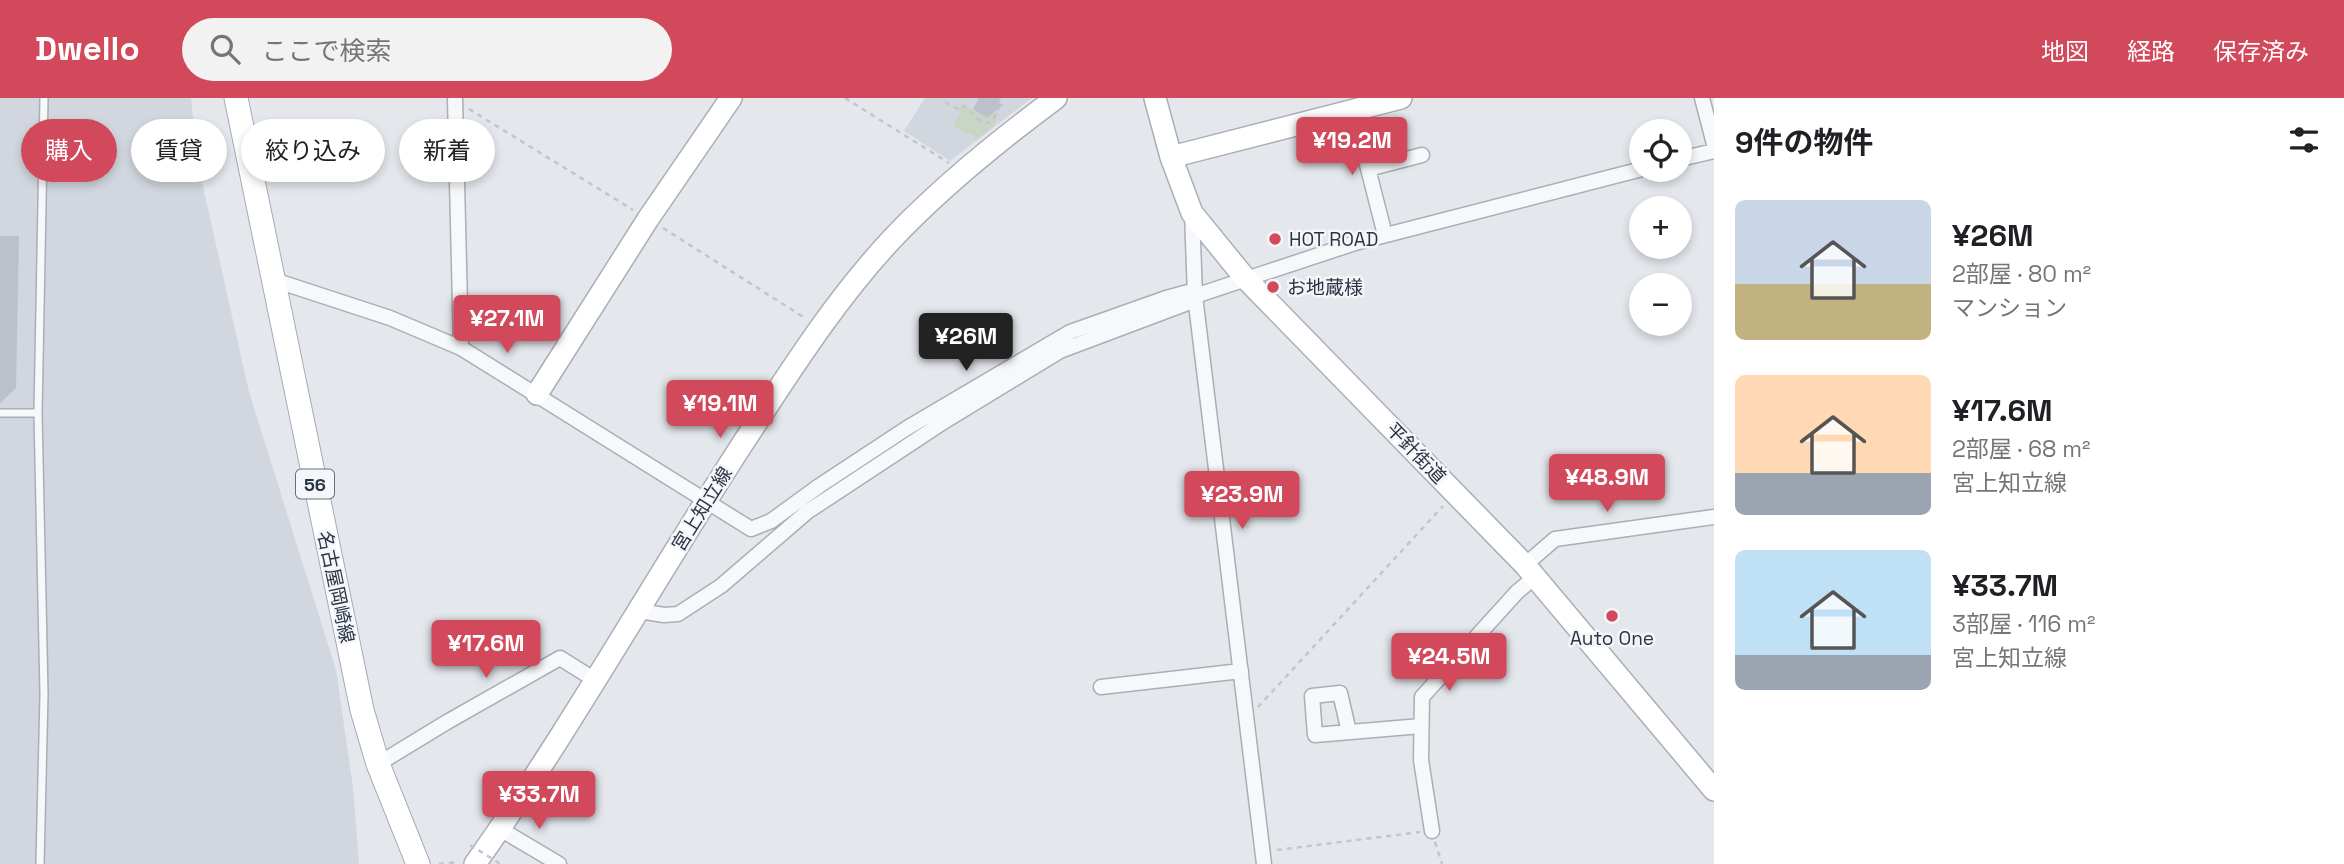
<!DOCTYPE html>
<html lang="ja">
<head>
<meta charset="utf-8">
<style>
  :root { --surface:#fff; --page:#f2f2f2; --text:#202124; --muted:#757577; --accent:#d1495b }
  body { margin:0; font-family:"Space Grotesk","Noto Sans JP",sans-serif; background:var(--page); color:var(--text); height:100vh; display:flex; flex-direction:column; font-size:26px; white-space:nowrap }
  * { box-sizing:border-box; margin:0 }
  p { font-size:23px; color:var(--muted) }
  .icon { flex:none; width:38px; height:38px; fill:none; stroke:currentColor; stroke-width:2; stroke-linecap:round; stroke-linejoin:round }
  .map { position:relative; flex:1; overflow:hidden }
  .panel { display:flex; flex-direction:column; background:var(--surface); width:630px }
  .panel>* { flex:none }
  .hud { position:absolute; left:21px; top:21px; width:665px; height:63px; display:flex; gap:14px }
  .tools { position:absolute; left:1629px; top:21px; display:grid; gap:14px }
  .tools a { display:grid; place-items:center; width:63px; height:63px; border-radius:50%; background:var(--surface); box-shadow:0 4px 10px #0003; font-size:35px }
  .price { position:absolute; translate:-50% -60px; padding:0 16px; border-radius:7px; background:var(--accent); color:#fff; font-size:23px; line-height:46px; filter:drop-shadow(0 2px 4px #0008) }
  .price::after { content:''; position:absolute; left:50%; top:42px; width:21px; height:16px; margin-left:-10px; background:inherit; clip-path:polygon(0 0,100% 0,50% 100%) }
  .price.active { background:#222; color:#fff }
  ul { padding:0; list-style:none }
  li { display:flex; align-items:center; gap:21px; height:175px; padding:0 21px }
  li span { display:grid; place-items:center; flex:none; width:196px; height:140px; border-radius:10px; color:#555 }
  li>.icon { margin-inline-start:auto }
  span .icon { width:84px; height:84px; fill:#fffc; stroke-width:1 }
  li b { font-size:30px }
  h2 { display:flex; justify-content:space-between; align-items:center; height:84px; padding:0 21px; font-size:30px }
  .pill { padding:0 24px; border-radius:32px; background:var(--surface); box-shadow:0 4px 10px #0003; font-size:24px; line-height:63px }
  .pill.active { background:var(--accent); color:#fff }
  header { display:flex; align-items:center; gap:42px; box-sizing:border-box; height:98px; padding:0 35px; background:var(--accent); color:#fff }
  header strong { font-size:33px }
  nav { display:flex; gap:38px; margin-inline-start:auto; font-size:24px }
  .search { width:490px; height:63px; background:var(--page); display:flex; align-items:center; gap:18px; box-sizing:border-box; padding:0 24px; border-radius:38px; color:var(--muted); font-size:26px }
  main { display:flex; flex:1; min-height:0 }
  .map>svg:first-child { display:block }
  .built { fill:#d2d6de }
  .green { fill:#c9d6c5 }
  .building { fill:#bbc0ca }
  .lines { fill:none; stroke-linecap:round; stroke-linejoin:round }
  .lane-casing { stroke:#a9aeb7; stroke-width:10 }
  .street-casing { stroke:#a9aeb7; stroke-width:17 }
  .secondary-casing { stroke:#a9aeb7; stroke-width:24 }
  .primary-casing { stroke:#a3abb8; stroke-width:25 }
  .path { stroke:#c2c5cb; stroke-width:2.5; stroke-dasharray:5 5; stroke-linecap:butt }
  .lane { stroke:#f7f8fa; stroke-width:7 }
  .street { stroke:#f7f8fa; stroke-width:14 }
  .secondary { stroke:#fff; stroke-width:21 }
  .primary { stroke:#fff; stroke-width:23 }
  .path-bridge { stroke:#c2c5cb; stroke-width:2.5; stroke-dasharray:5 5; stroke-linecap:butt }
  .poi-dot { fill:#d1495b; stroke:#f4f6f9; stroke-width:2.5 }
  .labels { text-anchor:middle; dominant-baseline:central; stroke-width:5; stroke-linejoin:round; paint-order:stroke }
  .shield { fill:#f4f6f9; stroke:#676e7b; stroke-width:2 }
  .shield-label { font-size:18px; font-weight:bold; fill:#2b3445 }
  .poi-label { font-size:19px; fill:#2b3445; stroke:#f4f6f9; text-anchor:start }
  .street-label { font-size:19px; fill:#2b3445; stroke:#f4f6f9 }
</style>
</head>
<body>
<header>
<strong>Dwello</strong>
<div class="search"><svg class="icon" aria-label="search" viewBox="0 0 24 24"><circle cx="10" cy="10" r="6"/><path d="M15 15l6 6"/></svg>ここで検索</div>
<nav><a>地図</a><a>経路</a><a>保存済み</a></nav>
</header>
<main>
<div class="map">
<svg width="1714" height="766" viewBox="0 0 1714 766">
  <rect width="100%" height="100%" fill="#e4e7ec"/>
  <path class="built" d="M0,0H191L197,62L249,294L336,572L353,689L359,766H0Z
    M925,0H1032L950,63L904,33Z"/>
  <path class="green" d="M963,6L987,20L996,14L999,15L993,29L976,42L972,36H966L953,28L960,15L958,10Z"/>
  <path class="building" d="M979,0H1001L999,5L1003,7L987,20L973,11Z
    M0,138H19L16,290L0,305Z"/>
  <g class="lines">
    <defs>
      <path id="lane" d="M0,315H38
        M40,766L44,596L38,315L44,0"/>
      <path id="street" d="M455,0L461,250
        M1702,0L1714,46
        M1353,12L1385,137
        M1680,61L1714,53
        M1368,71L1422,57
        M1192,115L1195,198L1264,766
        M274,182L390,220L461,250L751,431L771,423L819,388L907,330L1070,234L1166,200L1188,194L1195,198L1355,145L1642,71
        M1525,467L1555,441L1714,419
        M639,513L664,517L678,516L721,488L807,414L945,323L1060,253L1185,206L1195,198
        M1101,589L1241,573
        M1349,634L1340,595L1312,598L1315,637L1421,628
        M378,666L447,624L560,560L595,582
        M500,731L559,766
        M1432,733L1421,662L1422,599L1517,494L1535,479"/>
      <path id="secondary" d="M1155,0L1171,59L1192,115L1245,180L1525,467L1714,692
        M1171,59L1401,0
        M537,296L648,121L731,0
        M475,766C572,629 654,482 745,342C791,272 835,202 892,141C942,88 998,43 1056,0"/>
      <path id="primary" d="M236,0L362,612L378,666L418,766"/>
    </defs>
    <use href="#lane" class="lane-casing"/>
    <use href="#street" class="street-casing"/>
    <use href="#secondary" class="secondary-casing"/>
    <use href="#primary" class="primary-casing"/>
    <path class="path" d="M845,0L949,65
      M945,4L959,12L964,8C973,15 979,28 992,24L999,10
      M469,11L633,112
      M663,130L805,220
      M1258,609L1443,408
      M1435,744L1442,766
      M1277,752L1420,734
      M439,766L458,764
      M499,766V765"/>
    <use href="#lane" class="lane"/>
    <use href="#street" class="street"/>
    <use href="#secondary" class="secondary"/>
    <use href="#primary" class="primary"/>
    <path class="path-bridge" d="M470,747L499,765"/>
  </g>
  <g class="poi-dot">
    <circle cx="1275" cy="141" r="7"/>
    <circle cx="1273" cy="189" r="7"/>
    <circle cx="1612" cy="518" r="7"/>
  </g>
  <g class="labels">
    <rect class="shield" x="296" y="371.5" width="38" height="29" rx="5"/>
    <g class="shield-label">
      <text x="315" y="386">56</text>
    </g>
    <g class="poi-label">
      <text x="1289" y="141">HOT ROAD</text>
      <text x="1287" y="189">お地蔵様</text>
      <text x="1612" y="540" text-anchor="middle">Auto One</text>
    </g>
    <g class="street-label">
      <text transform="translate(1416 355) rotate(46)">平針街道</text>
      <text transform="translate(702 411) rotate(-58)">宮上知立線</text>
      <text transform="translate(336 489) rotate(78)">名古屋岡崎線</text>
    </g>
  </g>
</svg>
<div class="tools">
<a><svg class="icon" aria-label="locate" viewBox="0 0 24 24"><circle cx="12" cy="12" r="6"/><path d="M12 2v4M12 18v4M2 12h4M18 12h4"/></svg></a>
<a>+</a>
<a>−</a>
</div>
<b class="price" style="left:1352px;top:79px">¥19.2M</b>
<b class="price" style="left:507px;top:257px">¥27.1M</b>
<b class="price active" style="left:966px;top:275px">¥26M</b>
<b class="price" style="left:720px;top:342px">¥19.1M</b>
<b class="price" style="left:1607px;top:416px">¥48.9M</b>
<b class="price" style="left:1242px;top:433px">¥23.9M</b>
<b class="price" style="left:486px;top:582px">¥17.6M</b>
<b class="price" style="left:1449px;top:595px">¥24.5M</b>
<b class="price" style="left:539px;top:733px">¥33.7M</b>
<div class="hud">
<a class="pill active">購入</a>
<a class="pill">賃貸</a>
<a class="pill">絞り込み</a>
<a class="pill">新着</a>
</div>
</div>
<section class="panel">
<h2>9件の物件<svg class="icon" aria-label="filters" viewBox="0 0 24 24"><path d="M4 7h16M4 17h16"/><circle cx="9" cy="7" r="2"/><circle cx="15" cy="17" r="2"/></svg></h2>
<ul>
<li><span style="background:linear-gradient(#c9d6e8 60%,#c2b280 0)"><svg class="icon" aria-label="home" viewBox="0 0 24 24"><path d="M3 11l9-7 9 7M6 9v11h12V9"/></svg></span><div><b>¥26M</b><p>2部屋 · 80 m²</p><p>マンション</p></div></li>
<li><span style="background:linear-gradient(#ffd9b3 70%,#9aa5b1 0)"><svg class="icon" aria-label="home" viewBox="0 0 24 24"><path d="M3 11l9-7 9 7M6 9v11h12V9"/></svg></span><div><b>¥17.6M</b><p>2部屋 · 68 m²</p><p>宮上知立線</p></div></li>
<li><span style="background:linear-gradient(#bfe0f5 75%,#9aa5b1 0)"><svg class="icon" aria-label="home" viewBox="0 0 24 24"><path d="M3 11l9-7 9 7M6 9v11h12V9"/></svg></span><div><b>¥33.7M</b><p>3部屋 · 116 m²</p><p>宮上知立線</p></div></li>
</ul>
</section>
</main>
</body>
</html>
